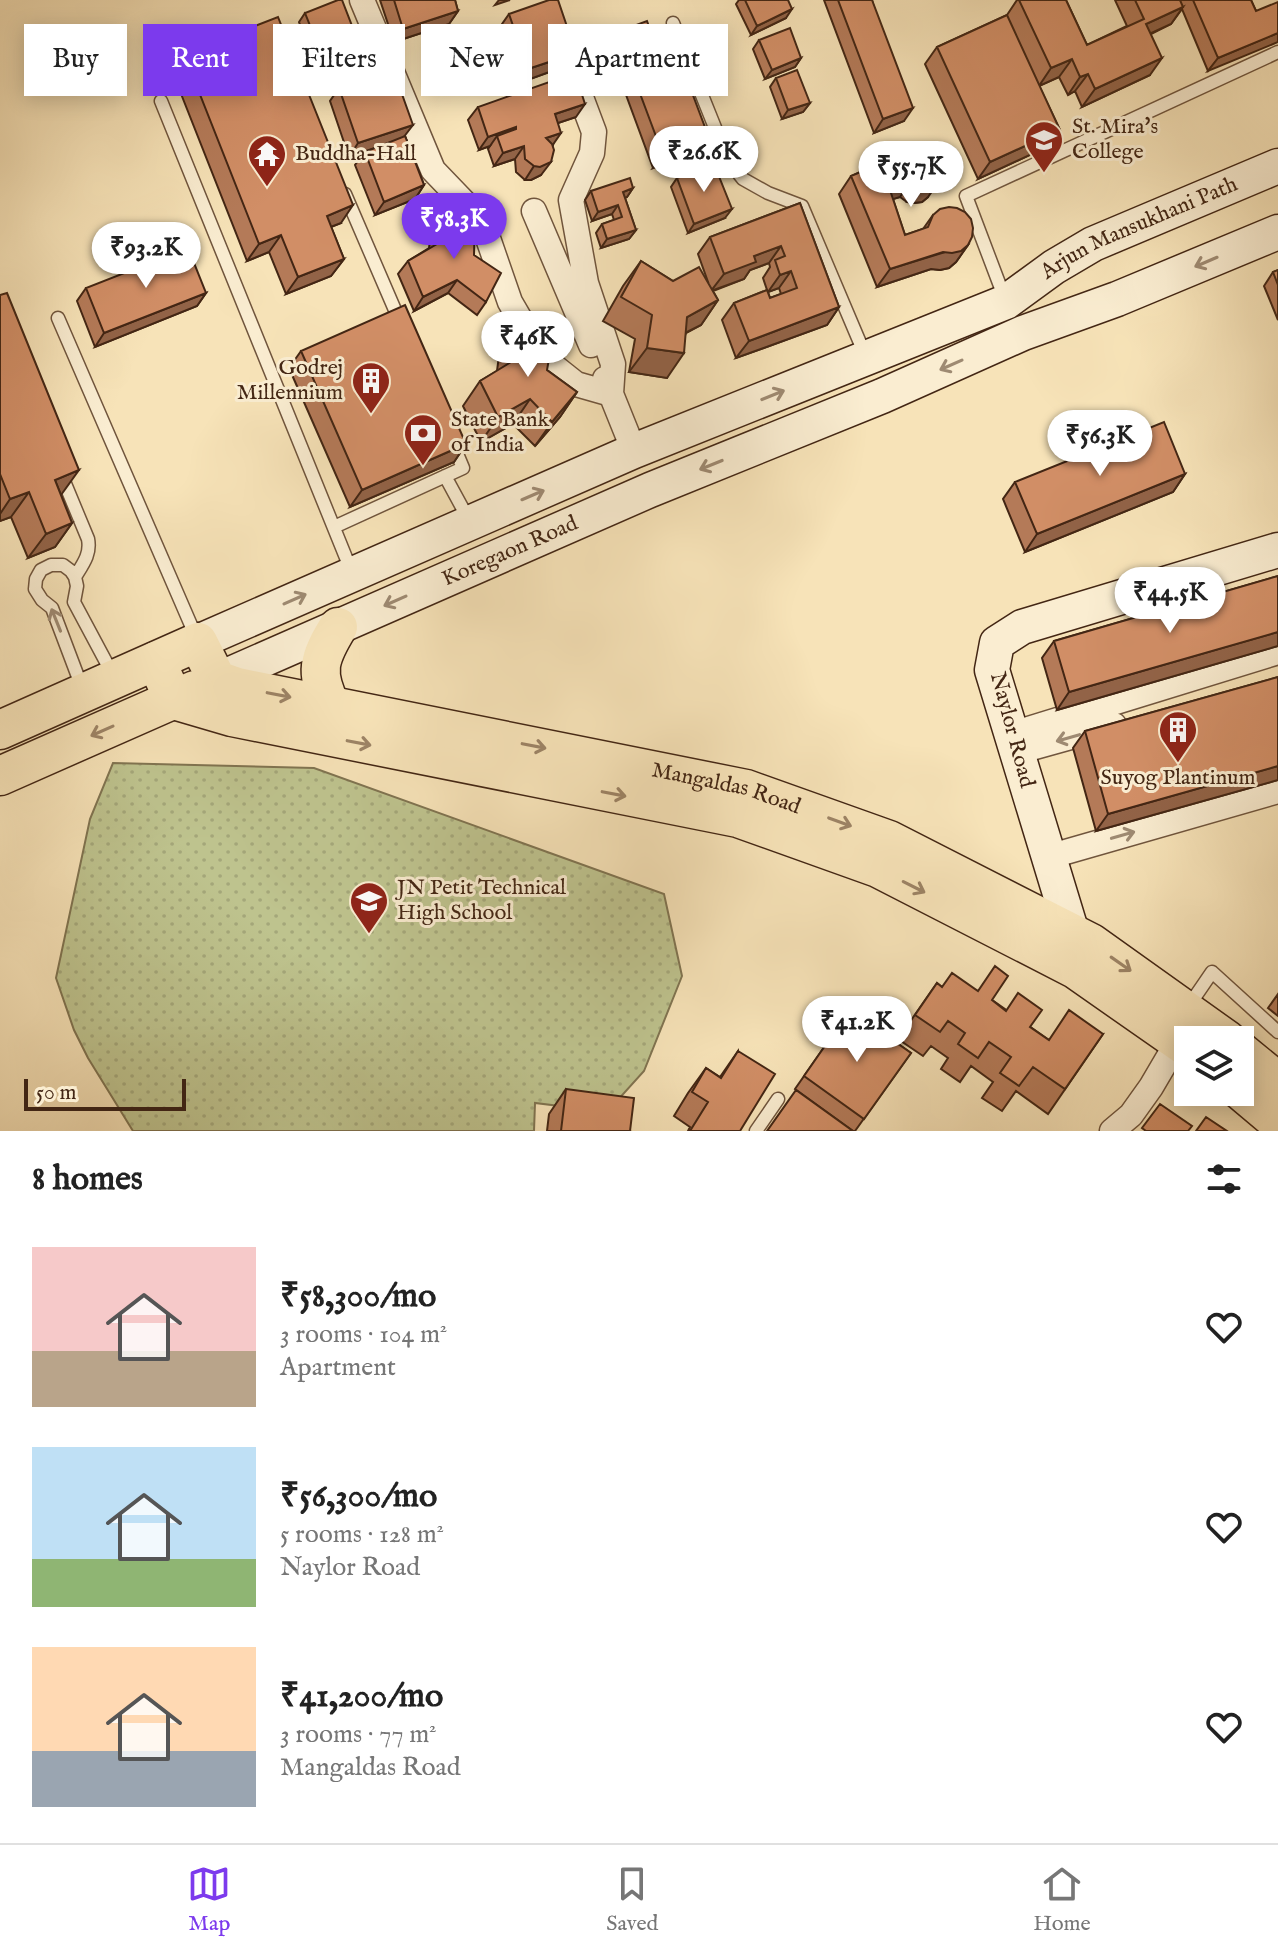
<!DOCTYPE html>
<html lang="en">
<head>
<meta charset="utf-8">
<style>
  :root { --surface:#fff; --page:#f2f2f2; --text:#222; --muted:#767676; --line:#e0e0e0; --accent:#7c3aed }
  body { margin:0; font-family:"IM FELL English",serif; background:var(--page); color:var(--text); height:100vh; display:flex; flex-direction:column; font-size:30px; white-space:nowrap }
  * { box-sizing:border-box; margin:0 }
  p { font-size:26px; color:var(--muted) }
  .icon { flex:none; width:44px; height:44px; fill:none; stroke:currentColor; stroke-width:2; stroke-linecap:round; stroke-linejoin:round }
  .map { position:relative; height:1131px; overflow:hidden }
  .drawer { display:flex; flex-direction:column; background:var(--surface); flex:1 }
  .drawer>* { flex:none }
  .guide { position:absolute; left:24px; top:24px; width:800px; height:72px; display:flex; gap:16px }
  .buttons { position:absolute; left:1174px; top:1026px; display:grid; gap:16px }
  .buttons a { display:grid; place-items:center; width:80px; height:80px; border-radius:0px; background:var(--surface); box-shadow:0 4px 20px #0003; font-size:40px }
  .scale { position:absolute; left:24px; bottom:20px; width:162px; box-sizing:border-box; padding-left:8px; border:4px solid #432614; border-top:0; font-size:22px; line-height:28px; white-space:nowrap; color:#432614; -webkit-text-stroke:6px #faedd1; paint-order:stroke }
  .price { position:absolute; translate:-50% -68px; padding:0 18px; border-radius:28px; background:#fff; color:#222; font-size:26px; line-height:52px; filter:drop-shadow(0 2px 4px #0008) }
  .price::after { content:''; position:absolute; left:50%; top:48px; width:24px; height:18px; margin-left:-12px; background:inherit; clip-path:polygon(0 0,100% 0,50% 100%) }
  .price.active { background:var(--accent); color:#fff }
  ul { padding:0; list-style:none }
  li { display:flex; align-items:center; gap:24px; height:200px; padding:0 32px }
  li span { display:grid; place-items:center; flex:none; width:224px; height:160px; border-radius:0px; color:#555 }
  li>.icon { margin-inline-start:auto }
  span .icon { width:96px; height:96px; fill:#fffc; stroke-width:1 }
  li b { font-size:34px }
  h2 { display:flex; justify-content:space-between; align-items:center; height:96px; padding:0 32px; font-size:34px }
  .pill { padding:0 28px; border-radius:0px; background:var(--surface); box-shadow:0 4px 20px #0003; font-size:28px; line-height:72px }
  .pill.active { background:var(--accent); color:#fff }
  .menu { display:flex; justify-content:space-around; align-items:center; height:112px; border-top:2px solid var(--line); background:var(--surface); font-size:22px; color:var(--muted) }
  .menu a { display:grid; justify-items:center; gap:4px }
  .menu .active { color:var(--accent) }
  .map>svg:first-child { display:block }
  .park { fill:url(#park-dots); stroke:#807451; stroke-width:2 }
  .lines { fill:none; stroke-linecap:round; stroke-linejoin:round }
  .lane-casing { stroke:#70553d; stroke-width:15 }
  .street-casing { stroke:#70553d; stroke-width:27 }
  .secondary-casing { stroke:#432614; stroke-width:37 }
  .primary-casing { stroke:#432614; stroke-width:41 }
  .lane { stroke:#faedd1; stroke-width:12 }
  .street { stroke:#faedd1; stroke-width:24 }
  .secondary { stroke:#faedd1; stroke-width:34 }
  .primary { stroke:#f7e3b8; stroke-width:38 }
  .wall { fill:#b47a58; stroke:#432614; stroke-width:2; fill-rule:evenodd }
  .shaded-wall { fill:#926347; stroke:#432614; stroke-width:2 }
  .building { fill:#d18e66; stroke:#432614; stroke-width:2 }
  .oneway { stroke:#9e8a72 }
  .oneway2 { stroke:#9d8466 }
  .labels { text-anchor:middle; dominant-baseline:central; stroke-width:6; stroke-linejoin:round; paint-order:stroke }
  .poi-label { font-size:22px; fill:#432614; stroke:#faedd1; text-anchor:start }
  .street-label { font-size:22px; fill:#432614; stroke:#faedd1 }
</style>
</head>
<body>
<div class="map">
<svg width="1278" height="1131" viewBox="0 0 1278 1131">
  <defs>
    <pattern id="park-dots" width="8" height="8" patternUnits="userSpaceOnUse" patternTransform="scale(2)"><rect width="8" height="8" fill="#bec38e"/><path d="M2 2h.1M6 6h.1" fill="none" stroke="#a4a77a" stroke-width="1.8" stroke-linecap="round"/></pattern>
  </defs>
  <rect width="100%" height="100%" fill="#f7e3b8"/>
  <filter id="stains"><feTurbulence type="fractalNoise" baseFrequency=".0025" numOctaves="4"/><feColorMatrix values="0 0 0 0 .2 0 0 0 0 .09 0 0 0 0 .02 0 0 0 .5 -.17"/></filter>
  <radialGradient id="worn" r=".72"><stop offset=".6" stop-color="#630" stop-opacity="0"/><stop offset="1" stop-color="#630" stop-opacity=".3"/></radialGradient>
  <path class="park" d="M113,763L314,768L664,894L682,976L644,1071L607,1112L535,1103L534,1131H133L88,1058L74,1030L56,978L90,819Z"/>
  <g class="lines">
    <defs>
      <path id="lane" d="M673,23L728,160L743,179L768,193L802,206L866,357
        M161,101L351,570
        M345,194L401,324
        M1005,299L966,196L1278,52
        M58,318L197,639
        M61,474L88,539C91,554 83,564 75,577
        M445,476L470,522
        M334,527L463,468L453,444
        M83,690L52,608L42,600L35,589L36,579L41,570L51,565H63L71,571L75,577L77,586L74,602L113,675
        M1188,1007L1212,972L1278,1032
        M756,1131L778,1099"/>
      <path id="street" d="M362,0L433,170L482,221L510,302L542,357L576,384L611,394L613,364L586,283L571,200L592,153L594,132L573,76
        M534,211L591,345
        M605,379L634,451
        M1012,734L1278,652
        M1017,752L1114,725
        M1048,857L1278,791
        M1112,1131L1131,1115L1151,1087L1178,1041"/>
      <g id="secondary">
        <path id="s1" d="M198,642L634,451L1006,302L1054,267L1093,244L1278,166"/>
        <path id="s2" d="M217,680L650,490L882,396L1023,333L1117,299L1278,232"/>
        <path d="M1063,949L1072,933L992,670L997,643L1022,627L1278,550"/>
      </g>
      <g id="primary">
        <path d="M156,661L174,700L232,717L738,818L878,868L1075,969L1188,1048"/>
        <path d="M331,706C314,672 319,658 338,627"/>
        <path id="s3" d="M0,730L198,642L217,680L237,687L746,789L889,840L1091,943L1227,1040"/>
        <path d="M0,776L195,690"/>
        <path d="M1240,1051L1278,1082"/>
        <path d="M1240,1090L1278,1122"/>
      </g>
    </defs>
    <use href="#lane" class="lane-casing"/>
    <use href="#street" class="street-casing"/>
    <use href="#secondary" class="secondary-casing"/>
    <use href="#primary" class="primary-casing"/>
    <use href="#lane" class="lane"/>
    <use href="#street" class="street"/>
    <use href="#secondary" class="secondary"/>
    <use href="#primary" class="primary"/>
  </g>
  <path class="wall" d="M380,0H455L458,11L449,24L394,42Z
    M739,0H788L786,18L751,35L736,4Z
    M824,0H872L904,121L874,133Z
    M1017,0H1066L1087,45L1127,26L1115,0H1251L1256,11L1208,71L1182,9L1171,24L1151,34L1150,75L1082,107L1075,91L1068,95L1059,77L1039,86L1060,130L1047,147L978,179L925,64L937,47L1007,15Z
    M305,13L353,53L317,67L299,22Z
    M509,14L566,66L519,83L500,27Z
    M617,32H651L668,42L661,52L664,60L661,65L663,73L706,130L691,154L653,168L608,46Z
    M759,40L801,58L795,67L765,79L753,49Z
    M184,54L341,223L331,227L344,259L331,276L286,294L269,252L247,261L172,71Z
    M776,78L810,103L803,112L782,119L770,87Z
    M339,88L405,136L424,185L415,199L375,215L355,165L365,152L375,148L349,157L330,101Z
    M478,107L576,117L558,123L553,145L541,175L531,180H525L516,172L515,159L494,166L488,149L490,146L479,150L468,120Z
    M919,147L928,197L922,202L914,203L907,202L900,197L893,199L905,235L923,229L933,215L968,245L956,262L949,268L940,270L931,269L877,287L839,194L851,176Z
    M677,178L725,218L688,233L671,187Z
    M633,188L627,197L625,198L636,230L629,239L601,248L596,233L602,224L614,220L612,214L592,221L585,200L591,191Z
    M800,203L839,307L827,325L736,358L722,320L734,303L767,290L763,278L770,267L769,263L750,270L744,279L713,291L718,300L701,325L686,333L667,378L629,372L635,339L603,321L623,286L641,261L673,281L708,282L698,254L710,237ZM779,288L781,294L770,298L768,292Z
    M441,215L474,255L486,302L477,315L448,293L414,311L398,274L408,261L429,248L432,228Z
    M1278,270V320L1264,286L1273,272Z
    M86,288L206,293L197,306L95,347L77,301Z
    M0,295L61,495L72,523L55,547L28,558L11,517L0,521Z
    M517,332L547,370L577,392L560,417L535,446L513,424L481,442L463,406L480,381L497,371L499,356Z
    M301,351L466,444L454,462L350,507L289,368Z
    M1185,474L1173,492L1025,552L1003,499L1015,482Z
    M1278,576V646L1057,710L1042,658L1054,641Z
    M1278,677V780L1096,831L1073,748L1085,731Z
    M937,983L942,987L992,1000L1049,1040L1103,1034L1048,1114L1016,1091L1002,1111L982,1098L993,1082L971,1066L960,1082L941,1069L948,1058L931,1046L923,1056L898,1039Z
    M1278,994V1016L1268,1008Z
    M850,1010L911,1053L855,1131H853L795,1089Z
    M738,1051L740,1131H688L690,1127L674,1116L688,1093L706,1068L720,1077Z
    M566,1089L630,1131H547L549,1114Z"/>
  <path class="shaded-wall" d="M499,0H510L495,5Z
    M1183,7L1171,24L1134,41L1146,24Z
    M792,9L786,18L751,35L757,26Z
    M458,11L449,24L394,42L403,29Z
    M1278,33V42L1208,71L1218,58Z
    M668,42L659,55L658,46Z
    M359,44L353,53L317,67L323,58Z
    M576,53L566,66L519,83L528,69Z
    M801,58L795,67L765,79L772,70Z
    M1162,58L1150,75L1082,107L1095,89Z
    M1072,59L1059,77L1039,86L1051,68Z
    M1088,74L1075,91L1068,95L1080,77Z
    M810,103L803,112L782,119L788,110Z
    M585,104L576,117L546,127L555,114Z
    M913,108L904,121L874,133L883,119Z
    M413,125L403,138L349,157L358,143Z
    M516,127L506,141L497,136L490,146L479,150L488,137Z
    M706,130L691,154L653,168L663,155L697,133Z
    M1060,130L1047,147L978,179L990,162Z
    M561,133L552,146L546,138Z
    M524,146L515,159L494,166L503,153Z
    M551,162L541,175L531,180H525L534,166Z
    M912,180L900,197L877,204L889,187Z
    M940,180L928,197L922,202L914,203L907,202L919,184Z
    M424,185L415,199L375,215L384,202Z
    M633,188L627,197L617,201L623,192Z
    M353,205L341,223L315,233L327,216Z
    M618,205L612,214L592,221L598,212Z
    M732,209L725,218L688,233L694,224Z
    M636,230L629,239L601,248L607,239Z
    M281,235L269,252L247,261L259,244Z
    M968,245L956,262L949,268L940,270L931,269L877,287L890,269Z
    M781,246L769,263L750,270L744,279L711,291L724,274L754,256Z
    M344,259L331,276L286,294L298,277Z
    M791,271L779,288L768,292L780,275Z
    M457,280L448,293L414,311L423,297Z
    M206,293L197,306L95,347L104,333Z
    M718,300L701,325L669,341L687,317Z
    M839,307L827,325L736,358L749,341Z
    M647,348L684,353L667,378L629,372Z
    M577,392L560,417L535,446L552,422Z
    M530,399L513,424L481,442L498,417Z
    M466,444L454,462L350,507L362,490Z
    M79,470L61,495L55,480Z
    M1185,474L1173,492L1025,552L1037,534Z
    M29,492L11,517L0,521V514L10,499Z
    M72,523L55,547L28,558L46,534Z
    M1278,632V646L1057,710L1069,692Z
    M1278,766V780L1096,831L1108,814Z"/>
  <path class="building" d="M338,0H342L359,44L323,58L305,13Z
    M394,0H455L458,11L403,29Z
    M549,0H558L576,53L528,69L509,14Z
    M745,0H788L792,9L757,26Z
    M838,0H872L913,108L883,119Z
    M1019,0H1066L1087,45L1144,19L1135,0H1180L1183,7L1146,24L1162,58L1095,89L1088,74L1080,77L1072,59L1051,68Z
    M1193,0H1251L1256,11L1278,2V33L1218,58Z
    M1007,15L1060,130L990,162L937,47Z
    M278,17L353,205L327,216L344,259L298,277L281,235L259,244L184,54Z
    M647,21L651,32L663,27L668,42L658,46L664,60L660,62L663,73L682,66L706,130L697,133L700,141L663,155L617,32Z
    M790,28L801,58L772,70L759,40Z
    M393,69L413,125L358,143L339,88Z
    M797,70L810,103L788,110L776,78Z
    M575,73L585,104L555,114L561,133L546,138L552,144L554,150L551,162L540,167L534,166L525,159L524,146L503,153L497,136L516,129V127L488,137L478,107Z
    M405,136L424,185L384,202L365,152Z
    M919,147H934L945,158L946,166L945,174L940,180L934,184L926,186L919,184L912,180L889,187L905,235L928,227L933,215L940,209L949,207L957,208L965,212L971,219L973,228L972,237L968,245L961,251L952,253L943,252L890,269L851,176Z
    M714,164L732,209L694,224L677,178Z
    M630,178L633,188L623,192L636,230L607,239L602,224L622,217L618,205L598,212L591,191Z
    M800,203L839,307L749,341L734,303L767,290L770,298L797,288L791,271L780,275L775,260L785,256L781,246L754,256L756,262L724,274L710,237Z
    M441,215L475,218L474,255L501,273L486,302L457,280L423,297L408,261L437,244Z
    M188,248L206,293L104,333L86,288Z
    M641,261L673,281L699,267L718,300L687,317L684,353L647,348L652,315L621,297Z
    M1278,270V285L1273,272Z
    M7,293L79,470L55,480L72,523L46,534L29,492L10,499L0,474V295Z
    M405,305L466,444L362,490L301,351Z
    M517,332L553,336L547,370L577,392L552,422L530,399L498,417L480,381L511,362Z
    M1164,422L1185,474L1037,534L1015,482Z
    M1278,576V632L1069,692L1054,641Z
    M1278,677V766L1108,814L1085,731Z
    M995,966L1008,976L992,1000L1006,1011L1018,993L1042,1010L1030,1027L1049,1040L1069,1010L1103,1034L1065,1089L1033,1067L1019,1086L1000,1073L1011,1057L989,1042L978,1058L958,1044L965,1033L948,1021L940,1032L915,1015L937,983L942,987L952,973L978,991Z
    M850,1010L911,1053L864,1119L804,1076Z
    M738,1051L775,1074L740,1131H690L708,1102L692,1092L706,1068L721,1078Z
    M566,1089L634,1098L630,1131H561Z
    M796,1090L853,1131H767Z
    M1160,1104L1192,1126L1188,1131H1146L1142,1128Z
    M1206,1117L1227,1131H1196Z"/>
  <defs><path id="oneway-shaft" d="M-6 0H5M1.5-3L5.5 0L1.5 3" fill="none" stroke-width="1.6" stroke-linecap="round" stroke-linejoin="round" transform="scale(2)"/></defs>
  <g class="oneway">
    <use href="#oneway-shaft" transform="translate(1206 262) rotate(157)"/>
    <use href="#oneway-shaft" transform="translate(951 365) rotate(156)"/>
    <use href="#oneway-shaft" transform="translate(773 395) rotate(-22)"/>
    <use href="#oneway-shaft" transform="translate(711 465) rotate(158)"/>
    <use href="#oneway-shaft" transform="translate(533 495) rotate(-23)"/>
    <use href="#oneway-shaft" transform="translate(295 599) rotate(-24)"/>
    <use href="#oneway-shaft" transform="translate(395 601) rotate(156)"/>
    <use href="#oneway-shaft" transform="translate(56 620) rotate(-112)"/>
    <use href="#oneway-shaft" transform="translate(1068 738) rotate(164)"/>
    <use href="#oneway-shaft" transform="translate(1123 835) rotate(-16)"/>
  </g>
  <g class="oneway2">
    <use href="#oneway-shaft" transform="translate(279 695) rotate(11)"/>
    <use href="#oneway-shaft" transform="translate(102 731) rotate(156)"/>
    <use href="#oneway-shaft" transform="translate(359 743) rotate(11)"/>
    <use href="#oneway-shaft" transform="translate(534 746) rotate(11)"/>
    <use href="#oneway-shaft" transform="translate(614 794) rotate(11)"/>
    <use href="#oneway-shaft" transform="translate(840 822) rotate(20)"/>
    <use href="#oneway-shaft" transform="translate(914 887) rotate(27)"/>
    <use href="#oneway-shaft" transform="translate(1121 964) rotate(35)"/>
  </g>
  <defs>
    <symbol id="university-pin" viewBox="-11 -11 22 30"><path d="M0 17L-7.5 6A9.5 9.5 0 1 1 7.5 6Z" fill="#8f2418" stroke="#faedd1"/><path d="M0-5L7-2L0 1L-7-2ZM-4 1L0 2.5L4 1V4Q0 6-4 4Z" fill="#fff"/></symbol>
    <symbol id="temple-pin" viewBox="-11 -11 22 30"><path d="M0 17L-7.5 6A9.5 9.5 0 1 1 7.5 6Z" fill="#8f2418" stroke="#faedd1"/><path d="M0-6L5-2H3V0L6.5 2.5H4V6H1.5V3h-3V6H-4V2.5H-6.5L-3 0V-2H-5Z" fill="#fff"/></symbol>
    <symbol id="building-pin" viewBox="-11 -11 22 30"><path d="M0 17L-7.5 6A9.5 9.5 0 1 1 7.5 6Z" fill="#8f2418" stroke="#faedd1"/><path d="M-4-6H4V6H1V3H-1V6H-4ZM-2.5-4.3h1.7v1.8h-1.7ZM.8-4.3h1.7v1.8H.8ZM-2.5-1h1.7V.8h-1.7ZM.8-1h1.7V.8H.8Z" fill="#fff"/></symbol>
    <symbol id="bank-pin" viewBox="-11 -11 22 30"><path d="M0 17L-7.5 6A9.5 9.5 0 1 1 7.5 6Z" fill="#8f2418" stroke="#faedd1"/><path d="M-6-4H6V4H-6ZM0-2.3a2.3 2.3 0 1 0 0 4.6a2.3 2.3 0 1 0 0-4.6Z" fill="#fff"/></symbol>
    <symbol id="school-pin" viewBox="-11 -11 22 30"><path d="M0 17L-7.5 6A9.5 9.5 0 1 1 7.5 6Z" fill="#8f2418" stroke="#faedd1"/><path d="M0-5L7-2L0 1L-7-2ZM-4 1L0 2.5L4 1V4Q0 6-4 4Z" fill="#fff"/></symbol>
  </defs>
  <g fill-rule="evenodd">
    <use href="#university-pin" x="1022" y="118" width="44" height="60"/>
    <use href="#temple-pin" x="245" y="132" width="44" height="60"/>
    <use href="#building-pin" x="349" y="359" width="44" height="60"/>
    <use href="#bank-pin" x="401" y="411" width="44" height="60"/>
    <use href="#building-pin" x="1156" y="708" width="44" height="60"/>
    <use href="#school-pin" x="347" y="879" width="44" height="60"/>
  </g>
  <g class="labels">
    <g class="poi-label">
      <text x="1072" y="127">St. Mira's<tspan x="1072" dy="25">College</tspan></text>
      <text x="295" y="154">Buddha-Hall</text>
      <text x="343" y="368" text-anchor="end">Godrej<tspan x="343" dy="25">Millennium</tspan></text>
      <text x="451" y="420">State Bank<tspan x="451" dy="25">of India</tspan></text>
      <text x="1178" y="778" text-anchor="middle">Suyog Plantinum</text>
      <text x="397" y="888">JN Petit Technical<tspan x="397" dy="25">High School</tspan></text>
    </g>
    <g class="street-label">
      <text stroke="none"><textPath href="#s1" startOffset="1030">Arjun Mansukhani Path</textPath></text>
      <text stroke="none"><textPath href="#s2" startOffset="320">Koregaon Road</textPath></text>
      <text transform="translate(1012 730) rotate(75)">Naylor Road</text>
      <text stroke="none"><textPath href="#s3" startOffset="780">Mangaldas Road</textPath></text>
    </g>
  </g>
  <rect width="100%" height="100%" filter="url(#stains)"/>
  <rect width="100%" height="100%" fill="url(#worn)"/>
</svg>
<div class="buttons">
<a><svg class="icon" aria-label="layers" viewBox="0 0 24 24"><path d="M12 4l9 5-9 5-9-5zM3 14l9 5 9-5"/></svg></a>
</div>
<div class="scale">50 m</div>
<b class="price" style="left:704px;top:194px">₹26.6K</b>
<b class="price" style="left:911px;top:209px">₹55.7K</b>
<b class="price active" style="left:454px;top:261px">₹58.3K</b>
<b class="price" style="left:146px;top:290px">₹93.2K</b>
<b class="price" style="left:528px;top:379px">₹46K</b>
<b class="price" style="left:1100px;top:478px">₹56.3K</b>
<b class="price" style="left:1170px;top:635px">₹44.5K</b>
<b class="price" style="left:857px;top:1064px">₹41.2K</b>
<div class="guide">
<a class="pill">Buy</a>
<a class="pill active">Rent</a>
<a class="pill">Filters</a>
<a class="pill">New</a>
<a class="pill">Apartment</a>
</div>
</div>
<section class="drawer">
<h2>8 homes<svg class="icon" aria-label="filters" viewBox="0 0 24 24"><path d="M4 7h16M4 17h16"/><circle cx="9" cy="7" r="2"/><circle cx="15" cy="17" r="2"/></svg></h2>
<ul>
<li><span style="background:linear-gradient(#f6c9c9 65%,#b9a48a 0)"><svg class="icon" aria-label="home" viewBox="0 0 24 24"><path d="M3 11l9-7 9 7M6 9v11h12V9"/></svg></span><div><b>₹58,300/mo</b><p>3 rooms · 104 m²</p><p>Apartment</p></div><svg class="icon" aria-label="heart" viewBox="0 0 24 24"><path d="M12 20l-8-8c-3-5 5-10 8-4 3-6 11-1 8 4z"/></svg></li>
<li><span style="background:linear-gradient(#bfe0f5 70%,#8fb573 0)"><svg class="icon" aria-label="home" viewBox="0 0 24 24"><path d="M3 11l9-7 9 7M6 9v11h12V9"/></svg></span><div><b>₹56,300/mo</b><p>5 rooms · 128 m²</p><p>Naylor Road</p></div><svg class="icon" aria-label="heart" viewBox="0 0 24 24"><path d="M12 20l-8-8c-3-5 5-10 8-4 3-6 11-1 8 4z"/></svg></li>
<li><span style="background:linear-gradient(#ffd9b3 65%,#9aa5b1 0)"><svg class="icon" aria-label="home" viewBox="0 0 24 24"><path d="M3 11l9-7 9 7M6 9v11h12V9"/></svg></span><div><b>₹41,200/mo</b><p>3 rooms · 77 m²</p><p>Mangaldas Road</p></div><svg class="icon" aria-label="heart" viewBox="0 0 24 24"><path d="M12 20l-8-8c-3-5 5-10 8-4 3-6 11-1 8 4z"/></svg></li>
</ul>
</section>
<nav class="menu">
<a class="active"><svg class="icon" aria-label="map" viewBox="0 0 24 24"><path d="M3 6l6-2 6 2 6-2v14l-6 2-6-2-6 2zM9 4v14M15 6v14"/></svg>Map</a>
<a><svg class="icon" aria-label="saved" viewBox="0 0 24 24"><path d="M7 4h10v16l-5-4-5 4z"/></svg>Saved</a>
<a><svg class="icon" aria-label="home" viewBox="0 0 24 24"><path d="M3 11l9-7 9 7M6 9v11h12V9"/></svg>Home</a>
</nav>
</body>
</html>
